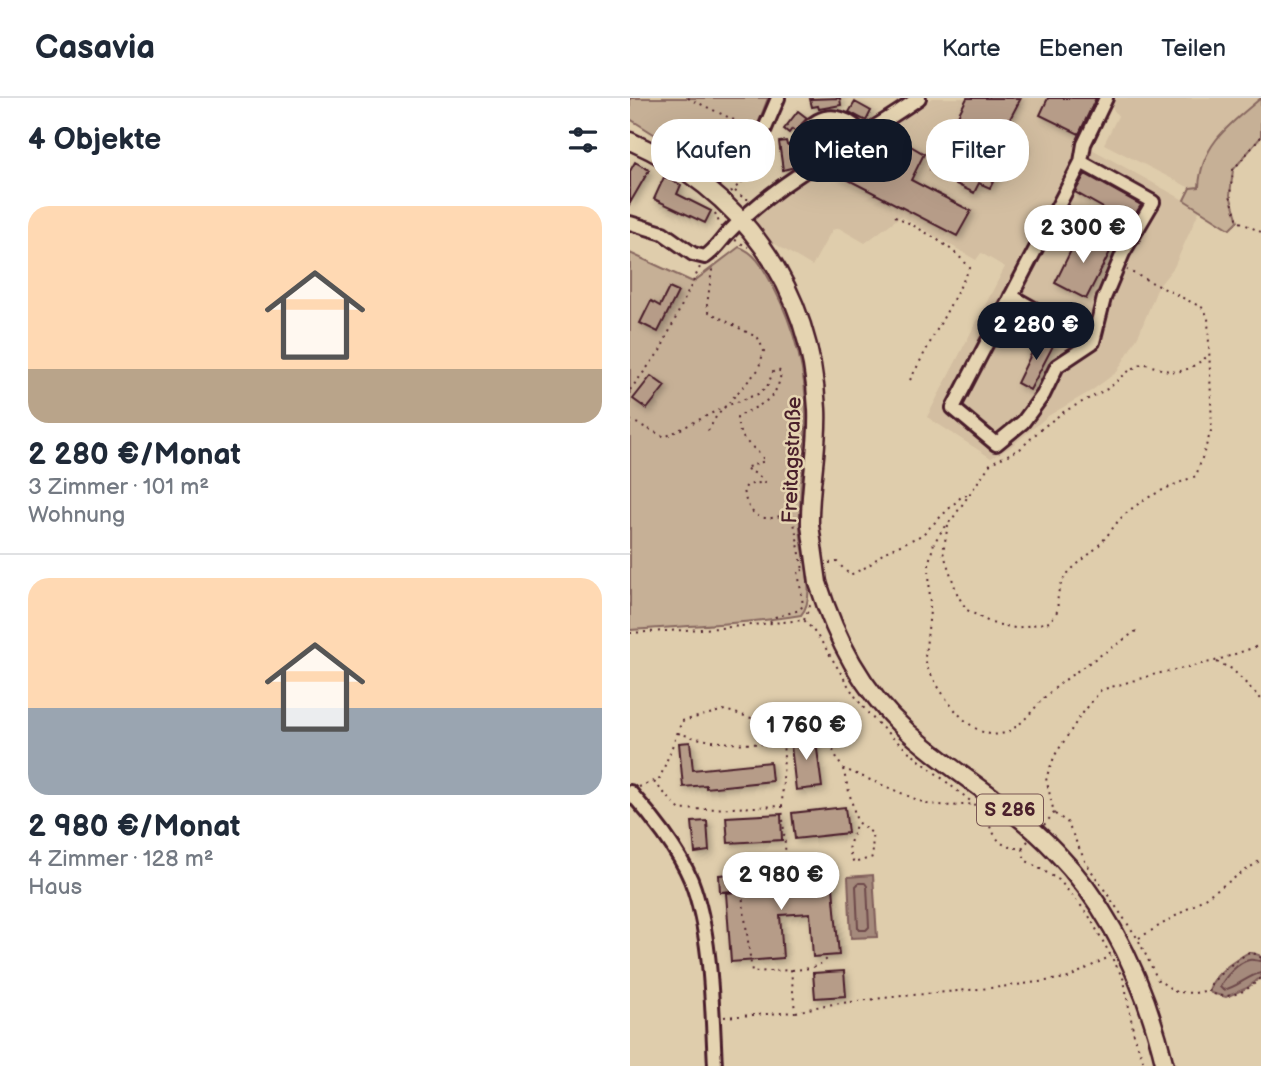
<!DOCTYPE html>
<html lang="de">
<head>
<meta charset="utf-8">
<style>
  :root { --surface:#fff; --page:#f2f2f3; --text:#1f2937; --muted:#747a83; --line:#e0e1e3; --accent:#111827 }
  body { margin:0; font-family:"Balsamiq Sans",sans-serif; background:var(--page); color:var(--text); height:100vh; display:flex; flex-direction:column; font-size:26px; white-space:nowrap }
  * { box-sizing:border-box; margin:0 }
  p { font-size:23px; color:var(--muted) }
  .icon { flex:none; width:38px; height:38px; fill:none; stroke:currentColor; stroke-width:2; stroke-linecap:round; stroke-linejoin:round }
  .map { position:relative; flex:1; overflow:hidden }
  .details { display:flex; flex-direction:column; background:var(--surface); width:630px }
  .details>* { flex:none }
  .top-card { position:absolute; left:21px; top:21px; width:504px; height:63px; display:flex; gap:14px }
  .price { position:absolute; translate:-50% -60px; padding:0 16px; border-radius:24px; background:#fff; color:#222; font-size:23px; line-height:46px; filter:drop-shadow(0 2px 4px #0008) }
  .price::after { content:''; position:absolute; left:50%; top:42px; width:21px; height:16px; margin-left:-10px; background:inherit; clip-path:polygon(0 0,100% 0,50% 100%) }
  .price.current { background:var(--accent); color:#fff }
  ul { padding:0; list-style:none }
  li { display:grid; align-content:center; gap:14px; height:371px; padding:0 28px }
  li+li { border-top:2px solid var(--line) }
  li span { display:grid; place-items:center; height:217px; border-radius:21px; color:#555 }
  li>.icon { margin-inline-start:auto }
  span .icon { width:126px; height:126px; fill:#fffc; stroke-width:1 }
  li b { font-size:30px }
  h2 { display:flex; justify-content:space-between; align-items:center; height:84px; padding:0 28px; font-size:30px }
  .chip { padding:0 24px; border-radius:28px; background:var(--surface); box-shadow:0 7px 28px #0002; font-size:24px; line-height:63px }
  .chip.current { background:var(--accent); color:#fff }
  header { display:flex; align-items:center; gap:42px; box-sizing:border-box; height:98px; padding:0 35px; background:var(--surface); border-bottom:2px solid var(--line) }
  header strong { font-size:33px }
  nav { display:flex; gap:38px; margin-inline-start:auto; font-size:24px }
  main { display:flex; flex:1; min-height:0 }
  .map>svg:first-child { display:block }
  .built { fill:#d3bea1 }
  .green { fill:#c6b096; stroke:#886860; stroke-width:2 }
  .water { fill:#a58a7b; stroke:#815f5b; stroke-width:2 }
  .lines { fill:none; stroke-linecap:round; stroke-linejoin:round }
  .shore { stroke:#6e4a4b; stroke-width:2 }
  .building { fill:#b69c88; stroke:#4a1f2b; stroke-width:2; filter:url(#shadow) }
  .minor-casing { stroke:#4a1f2b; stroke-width:18 }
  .major-casing { stroke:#4a1f2b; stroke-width:21 }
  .path { stroke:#4a1f2b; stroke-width:2; stroke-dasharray:2 5; stroke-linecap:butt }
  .minor { stroke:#e5d4b1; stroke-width:12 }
  .major { stroke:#e5d4b1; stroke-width:16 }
  .major-bridge-casing { stroke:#4a1f2b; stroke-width:21; stroke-linecap:butt }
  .major-bridge { stroke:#e5d4b1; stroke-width:16 }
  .labels { text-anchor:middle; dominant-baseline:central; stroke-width:5; stroke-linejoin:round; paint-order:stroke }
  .shield { fill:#e5d4b1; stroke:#785553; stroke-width:2 }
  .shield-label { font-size:19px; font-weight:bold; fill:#4a1f2b }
  .street-label { font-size:21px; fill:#4a1f2b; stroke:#e5d4b1 }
</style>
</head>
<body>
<header>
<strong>Casavia</strong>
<nav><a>Karte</a><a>Ebenen</a><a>Teilen</a></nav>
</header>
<main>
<section class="details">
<h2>4 Objekte<svg class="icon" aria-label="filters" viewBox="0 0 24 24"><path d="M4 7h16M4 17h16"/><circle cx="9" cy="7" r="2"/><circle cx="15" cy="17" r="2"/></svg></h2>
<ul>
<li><span style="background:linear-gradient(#ffd9b3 75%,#b9a48a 0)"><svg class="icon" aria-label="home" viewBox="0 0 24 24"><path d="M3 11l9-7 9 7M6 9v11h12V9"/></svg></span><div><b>2 280 €/Monat</b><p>3 Zimmer · 101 m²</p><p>Wohnung</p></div></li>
<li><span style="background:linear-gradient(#ffd9b3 60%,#9aa5b1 0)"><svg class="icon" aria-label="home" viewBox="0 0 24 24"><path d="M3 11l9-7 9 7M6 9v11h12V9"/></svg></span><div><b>2 980 €/Monat</b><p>4 Zimmer · 128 m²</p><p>Haus</p></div></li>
</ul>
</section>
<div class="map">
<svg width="631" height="968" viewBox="0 0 631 968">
  <defs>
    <filter id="shadow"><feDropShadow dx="3" dy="3" stdDeviation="3.5" flood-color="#0004"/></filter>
  </defs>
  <rect width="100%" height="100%" fill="#dfcdac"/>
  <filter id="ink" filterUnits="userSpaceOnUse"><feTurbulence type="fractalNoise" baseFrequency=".0143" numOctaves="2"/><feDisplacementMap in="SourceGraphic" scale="14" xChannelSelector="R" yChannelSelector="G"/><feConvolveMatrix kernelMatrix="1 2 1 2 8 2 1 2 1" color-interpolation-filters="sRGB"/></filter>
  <g filter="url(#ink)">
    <path class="built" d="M302,0H631L599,27L570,74L569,89L560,90L474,46L488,18L481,8L460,50L570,111L544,169L528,189L509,236L487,274L461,293L418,318L379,350L361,360L297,319L375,169L351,155L346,162L271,118L235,145L209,130L202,132L182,168L140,143L122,122L157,92L267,25Z"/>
    <path class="green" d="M0,0H138L111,70L97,82L0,21Z
      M631,0V39L603,72L600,97L608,123L600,131L554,102L560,90L569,89C571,46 600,26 631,0Z
      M109,149C127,155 134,172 143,188C165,230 178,280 176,327C174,361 169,395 170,429C171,454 188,498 171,517C114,526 57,528 0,532V155L63,184Z"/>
    <path class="water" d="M243,777L247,839L221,840L218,779Z
      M619,854L629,857L631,860V879L617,890L596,899L581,895L579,892C584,875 604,863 619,854Z"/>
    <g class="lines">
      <path class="shore" d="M229,785H235L237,788L239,829L236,832H230L228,830L226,788Z
        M631,863C627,863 623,861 619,862C608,864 594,880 590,889L593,892C607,890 618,877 631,875"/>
    </g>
    <path class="building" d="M210,0L211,7L189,11L188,8L182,9L180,1Z
      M337,0H391L372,36L396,46L388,63L357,48L347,67L359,73L363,65L375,71L370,80L366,78L360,90L349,85L344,95L326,86L351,36L341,30H338L313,79L300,72Z
      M418,0H466L449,36L410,17Z
      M225,4L241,13L236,23L219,14Z
      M168,13L177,20L166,34L162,31L159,35L154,31Z
      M257,34L294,56L281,82L341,113L327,138L207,76L215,61L231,70L246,41Z
      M156,43L157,47H162L165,69L153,72L149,44Z
      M5,64L19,72L0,105V73Z
      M455,76L511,107L500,125L445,94Z
      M34,79L51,87L47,96L81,113L75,125L24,101Z
      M450,134L482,150L456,201L425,185Z
      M39,190L48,194L28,234L10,225L21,203L30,208Z
      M410,238L425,244L400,292L387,285Z
      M21,278L35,288L17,311L3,301Z
      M185,636L192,689L166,692L160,639Z
      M60,644L63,672L140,664L142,683L76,690V687L53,689L49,645Z
      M215,709L218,735L165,741L162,715Z
      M151,716L152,742L98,745L96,719Z
      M77,723L79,753L65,755L62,724Z
      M201,767L209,857L183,859L180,815L150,817L153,860L101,864L96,795L117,793L116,772L144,770V775L176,773V769Z
      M100,776L102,793L90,794L89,777Z
      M214,873L216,898L185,900L183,875Z"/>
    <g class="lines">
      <defs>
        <path id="minor" d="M451,64L523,104L493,155L474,200L463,244L427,268L413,297L393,324L366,346L323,310L451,64L454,46L476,0
          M119,68L148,0
          M178,71C154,25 209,0 233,38
          M0,125L33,135L63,156L75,159C85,152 90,144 97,136C113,119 131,104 150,90C194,58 244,32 289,0
          M381,198L463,244
          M0,694C21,717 49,753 61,782C82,836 82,911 85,968"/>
        <path id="major" d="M0,43C111,92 181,188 187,311C189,350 179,388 180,427
          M188,485C206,541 232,593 277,633C324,676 381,706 425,753C483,813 516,888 535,968"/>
      </defs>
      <use href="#minor" class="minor-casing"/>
      <use href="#major" class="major-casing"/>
      <path class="path" d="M58,0L123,31
        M631,39L603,72L600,97L608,123L631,134
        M105,93L115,101H121
        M101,94L117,79
        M85,115L91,129
        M265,118C292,132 320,146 340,170L279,284
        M105,142L118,149
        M0,292L30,253L70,169
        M0,322L35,339L96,308L128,296L137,289L143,274L148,272L151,274C148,303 129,307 107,319C108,345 123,345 135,363L115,370L128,377L135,384L117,387L113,393C121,423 134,425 162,414L173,472
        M78,333L86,319L128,272L134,253L128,240L79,214L77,207L82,172L81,169
        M318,427L313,454L328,498L337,512L361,525L385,530L420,524L428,512C424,475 448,469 469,447C477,439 483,429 490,421C511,400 538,389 566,378L582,330L578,219L573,210L497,172
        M199,465L207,464L220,477L238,468L255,454L292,437L331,399L340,396
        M174,522L182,503
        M140,524L145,519L170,512L173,507L168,473L173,472
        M506,533C477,554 445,572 418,596C405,608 395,625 379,633C344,651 310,594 297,569L295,559L300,513L299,464L304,445L311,434L323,420L361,365L390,351L412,330L435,313L479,290L500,272L513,265C546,276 549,279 578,258
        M0,535L90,530L174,522C200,549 213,586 238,615C262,642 291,663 319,686C331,696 346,705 354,719C366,736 366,751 392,750L398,743
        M587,564L602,571L631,601
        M48,635C82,646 116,647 153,645
        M213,671L227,724L242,735L243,759L224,765L218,751L227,724
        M24,684L50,712L152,708L154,656L151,627
        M9,689L30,680L52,623L95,612L138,625L192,630L212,670L297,706L321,708L343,706
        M425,716L437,724L456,765L508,841L528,882L546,894L565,895L579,892
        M414,727L424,715L416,680L425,657L449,620L471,592L526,576L585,563L631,547
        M392,751L395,762L429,782L458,816L494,882L504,937L515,968
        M509,840L564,807L631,762
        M631,860L629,857L619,854L595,871L581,886L579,892L581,895C598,903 619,893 631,879
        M162,872C176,871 188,870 198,860
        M166,914L195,907L262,899L371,889L438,880L481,858
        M94,919L165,914L161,872L122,874L109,773L114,764L156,760L152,708"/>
      <use href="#minor" class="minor"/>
      <use href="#major" class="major"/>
      <defs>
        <path id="major-bridge" d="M180,427L188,485"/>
      </defs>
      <use href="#major-bridge" class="major-bridge-casing"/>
      <use href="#major-bridge" class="major-bridge"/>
    </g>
  </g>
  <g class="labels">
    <rect class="shield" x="347" y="696.5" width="66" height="31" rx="5"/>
    <g class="shield-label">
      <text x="380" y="712">S 286</text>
    </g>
    <g class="street-label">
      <text transform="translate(162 362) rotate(-88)">Freitagstraße</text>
    </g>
  </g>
</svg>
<b class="price" style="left:453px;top:167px">2 300 €</b>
<b class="price current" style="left:406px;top:264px">2 280 €</b>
<b class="price" style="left:176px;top:664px">1 760 €</b>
<b class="price" style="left:151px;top:814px">2 980 €</b>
<div class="top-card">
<a class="chip">Kaufen</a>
<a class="chip current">Mieten</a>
<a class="chip">Filter</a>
</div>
</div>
</main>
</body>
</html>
